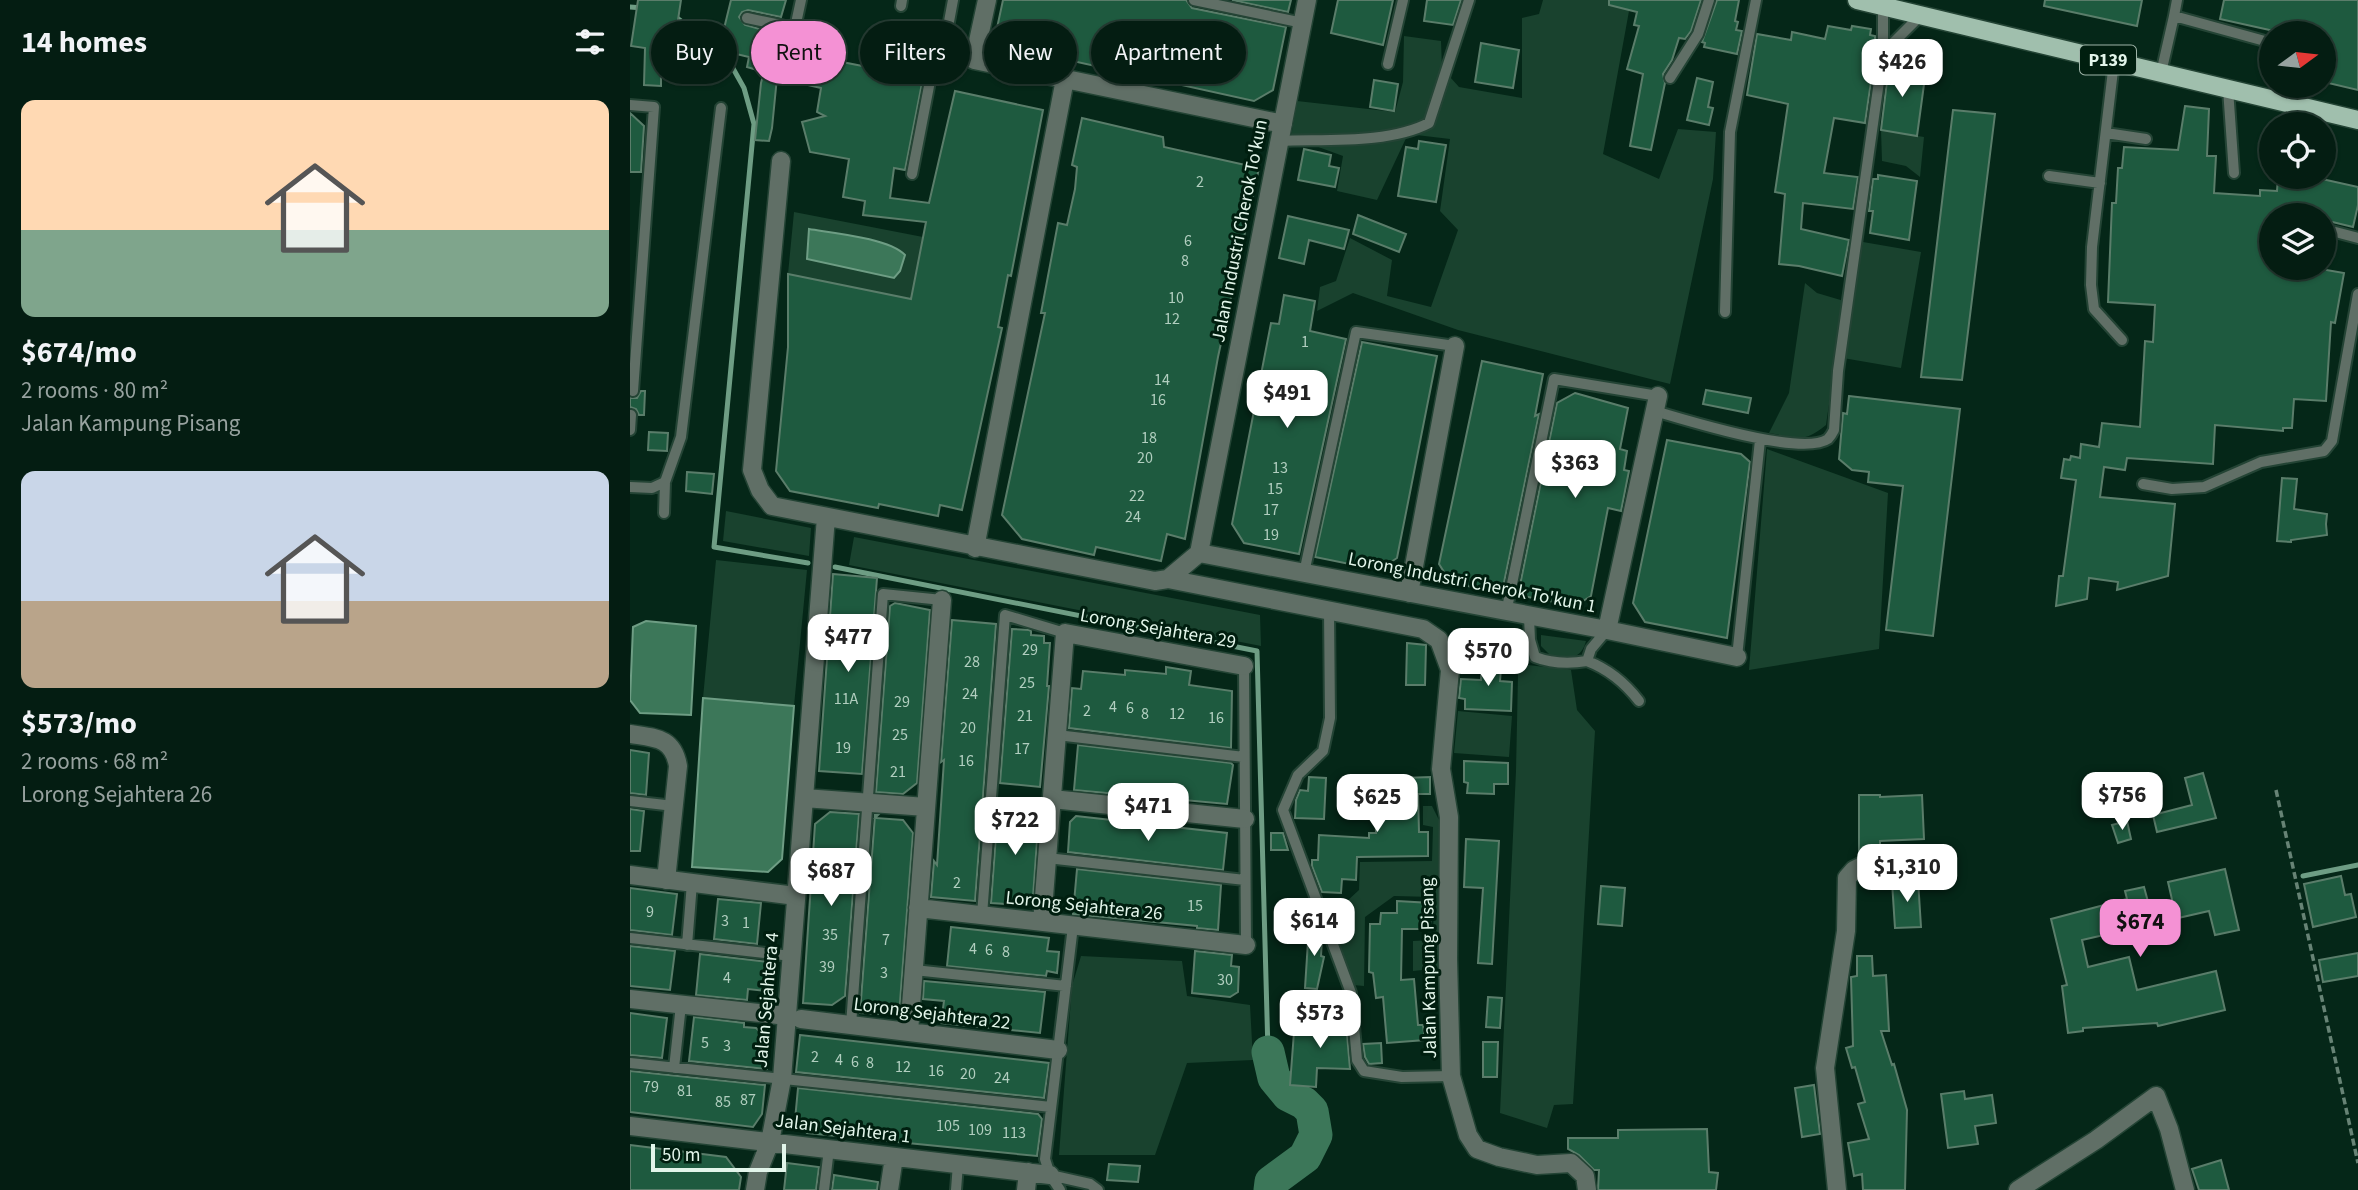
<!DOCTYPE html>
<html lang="en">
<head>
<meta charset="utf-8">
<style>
  :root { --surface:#041d12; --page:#0d261b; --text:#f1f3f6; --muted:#97a29f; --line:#253b32; --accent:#f491d4 }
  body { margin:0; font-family:"Source Sans 3",sans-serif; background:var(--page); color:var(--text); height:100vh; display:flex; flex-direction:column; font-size:26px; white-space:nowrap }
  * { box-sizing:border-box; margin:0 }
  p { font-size:23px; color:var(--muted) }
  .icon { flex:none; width:38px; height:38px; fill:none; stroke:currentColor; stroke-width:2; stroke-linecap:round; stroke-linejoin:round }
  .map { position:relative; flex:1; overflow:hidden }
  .panel { display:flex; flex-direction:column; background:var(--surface); width:630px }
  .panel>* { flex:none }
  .top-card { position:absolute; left:21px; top:21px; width:665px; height:63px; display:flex; gap:14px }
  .needle { width:46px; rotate:75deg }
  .tools { position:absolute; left:1629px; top:21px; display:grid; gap:14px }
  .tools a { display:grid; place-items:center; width:77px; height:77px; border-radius:50%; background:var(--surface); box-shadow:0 2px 5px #0004,0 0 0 2px var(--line); font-size:35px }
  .scale { position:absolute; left:21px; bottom:18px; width:135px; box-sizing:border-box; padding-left:7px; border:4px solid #e2f5ea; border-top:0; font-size:19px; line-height:24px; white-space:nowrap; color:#e2f5ea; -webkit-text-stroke:5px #001e0f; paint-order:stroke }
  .price { position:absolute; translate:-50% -60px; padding:0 16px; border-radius:14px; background:#fff; color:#222; font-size:23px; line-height:46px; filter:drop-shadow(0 2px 4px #0008) }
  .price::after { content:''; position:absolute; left:50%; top:42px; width:21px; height:16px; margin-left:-10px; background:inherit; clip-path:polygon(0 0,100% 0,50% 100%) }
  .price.selected { background:var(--accent); color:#111 }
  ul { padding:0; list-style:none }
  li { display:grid; align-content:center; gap:14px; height:371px; padding:0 21px }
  li span { display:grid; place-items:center; height:217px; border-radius:14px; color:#555 }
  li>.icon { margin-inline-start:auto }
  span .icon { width:126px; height:126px; fill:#fffc; stroke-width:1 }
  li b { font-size:30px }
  h2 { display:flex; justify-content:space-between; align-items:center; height:84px; padding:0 21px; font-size:30px }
  .tag { padding:0 24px; border-radius:32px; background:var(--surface); box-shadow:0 2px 5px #0004,0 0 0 2px var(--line); font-size:24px; line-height:63px }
  .tag.selected { background:var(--accent); color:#111 }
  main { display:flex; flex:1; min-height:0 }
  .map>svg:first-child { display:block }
  .green { fill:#19422e }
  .water { fill:#3c7759; stroke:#6e9d84; stroke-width:2 }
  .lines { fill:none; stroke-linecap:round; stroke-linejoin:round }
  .stream { stroke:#6e9d84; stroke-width:5 }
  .river { stroke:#3c7759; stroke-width:33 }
  .building { fill:#1e5a3f; stroke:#5a7d6a; stroke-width:2 }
  .lane-casing { stroke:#244435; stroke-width:14 }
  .street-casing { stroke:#244435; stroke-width:21 }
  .primary-casing { stroke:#244435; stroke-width:21 }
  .path { stroke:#678375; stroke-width:3.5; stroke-dasharray:7 3.5; stroke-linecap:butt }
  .lane { stroke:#606f66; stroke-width:10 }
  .street { stroke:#606f66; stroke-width:18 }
  .primary { stroke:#a0bfad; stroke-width:18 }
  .labels { text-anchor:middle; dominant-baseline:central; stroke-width:6; stroke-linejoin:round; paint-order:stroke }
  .number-label { font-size:16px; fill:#b1cebf }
  .shield { fill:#001e0f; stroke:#9eb4a8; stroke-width:2 }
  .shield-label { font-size:18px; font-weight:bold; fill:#e2f5ea }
  .street-label { font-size:19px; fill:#e2f5ea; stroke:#001e0f }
</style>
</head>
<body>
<main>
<section class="panel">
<h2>14 homes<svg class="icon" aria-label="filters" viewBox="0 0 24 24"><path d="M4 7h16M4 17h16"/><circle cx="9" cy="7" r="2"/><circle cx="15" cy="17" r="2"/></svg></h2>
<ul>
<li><span style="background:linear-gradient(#ffd9b3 60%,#7fa58c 0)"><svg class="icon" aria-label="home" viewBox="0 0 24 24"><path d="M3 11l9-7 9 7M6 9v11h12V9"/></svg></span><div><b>$674/mo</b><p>2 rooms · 80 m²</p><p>Jalan Kampung Pisang</p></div></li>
<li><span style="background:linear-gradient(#c9d6e8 60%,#b9a48a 0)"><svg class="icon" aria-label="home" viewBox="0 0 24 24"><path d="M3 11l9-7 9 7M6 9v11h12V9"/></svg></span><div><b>$573/mo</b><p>2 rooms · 68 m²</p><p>Lorong Sejahtera 26</p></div></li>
</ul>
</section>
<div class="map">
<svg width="1728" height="1190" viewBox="0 0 1728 1190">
  <rect width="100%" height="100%" fill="#052718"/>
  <path class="green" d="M913,0H1001L973,154L1029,179L1048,129L1086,132L1083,179L1040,384L828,330L723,293L687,311L690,287L706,281L720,238L762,260L757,296L801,307L828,230L810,211L820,139L778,134L747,200L707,191L713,156L661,137L667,101L765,112L773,82L774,36L811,41L812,68L829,87L892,98V18L909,14Z
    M1251,130L1294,137L1290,177L1276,166L1252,161Z
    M164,212L293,237L281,299L158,274Z
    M1233,242L1291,252L1271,368L1213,358Z
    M1175,283L1187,293L1214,301L1196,425C1172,444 1168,438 1139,433L1159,393Z
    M1137,449L1258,493L1249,649L1119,670Z
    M96,511L181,528L179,556L93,541Z
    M224,537L630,615L631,646L219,565Z
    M86,560L177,570L164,706L73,698Z
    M911,635L956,641C951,659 941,658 924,659L911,646Z
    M875,638L893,641V656L898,665L941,670L947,710L965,731L943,1104L924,1105L917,1128L870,1113L886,771L888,675Z
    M828,711L882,716L879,757L824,753Z
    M793,806H802L812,826L811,968L783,971V941L803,940L804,897L764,896L735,917L734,986L723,985L700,921L699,900L715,903L729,890L730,862L802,861L803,827L793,825Z
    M451,956L552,961L557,996L620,1005L623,1060L557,1063L525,1155H429L442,986Z"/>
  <path class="water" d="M179,229C203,233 259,238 275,255L270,271L264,278L177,259Z
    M16,621L66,626L61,715L10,713L0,700L3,627Z
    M73,698L164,706L152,859L138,872L62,867Z"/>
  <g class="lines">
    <path class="stream" d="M0,7L13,8
      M43,15L95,54L114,88L124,124L84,547L178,563
      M205,567L627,651L638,1052
      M1673,876L1728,865"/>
    <path class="river" d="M638,1052L644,1078L658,1095L674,1103L682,1111L686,1135L675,1157L641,1182L640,1190"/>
  </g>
  <path class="building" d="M8,0H51L43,53L31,51V86L14,85L15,48L1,46Z
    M101,0H156L151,17L118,10L112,12L109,17L115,25L166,39L159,65L195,72L197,59L293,78L275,170L264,168L260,198L299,203L325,91L413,110L381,276L378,275L368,327L372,328L332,510L310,505L308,516L249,504L248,508L160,491L146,471L158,347V274L281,299L296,222L233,215L235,201L213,197L219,159L180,152L172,122L195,116L187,112L191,88L160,81L150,47L142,128L139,141L125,140L131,83L134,72L117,67L119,57L102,53L103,48L90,45Z
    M373,0H556L562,8L656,27L643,90L624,101L379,47L367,28Z
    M602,0H661L658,12Z
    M708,0H763L753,45L701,33Z
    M797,0H831L823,25L794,21Z
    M979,0H1071L1061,31L1055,39L1049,38L1042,60L1033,74L1035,83L1021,150L1000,146L1013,74L997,69L1009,26L1004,25L1007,12L979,5Z
    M1087,0H1109L1105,21L1108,22L1106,30L1112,31L1107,54L1074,47L1075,43L1072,42Z
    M1415,0H1512L1507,26L1414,6Z
    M1594,0H1728V90L1694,82V70L1700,44L1694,43V33H1653L1590,19Z
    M1198,26L1221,30L1222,26L1241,29L1240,35L1245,36V54L1235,123L1204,118L1194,173L1228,177L1223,209L1173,203L1171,229L1219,240L1212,276L1169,266L1149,264L1155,194L1145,192L1158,104L1117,95L1127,34L1161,40L1162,32L1195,39Z
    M851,43L889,50L883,88L845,82Z
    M1260,57L1279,59L1277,74L1295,77L1287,136L1251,130Z
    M1067,78L1083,82L1078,107L1083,108L1079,125L1057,120Z
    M744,80L768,84L764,111L740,107Z
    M1555,106L1579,109L1577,156H1586L1584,193L1630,196V190L1647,191L1648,177H1683L1728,187V205L1723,227L1694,220V215H1642V268H1685L1714,273L1705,323L1701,322L1696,401L1664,399L1662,428H1653V431L1585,425L1583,464L1497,458L1495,470L1474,467L1470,497L1545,504L1538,576L1487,590L1488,582L1459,578L1457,599L1426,606L1429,576H1433L1446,480L1431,478L1434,459L1440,460L1441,456L1450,458L1451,444L1469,447L1472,423L1510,427L1515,341L1523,342L1525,305L1478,302L1482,203H1486L1488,168H1492L1494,147L1548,150Z
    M1323,110L1365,114L1332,380L1291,377Z
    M0,113L14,126L11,172H0Z
    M452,118L533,137L534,147L629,168L588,357L555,539L537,534L531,561L466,547L464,555L392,539L372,515L415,313H411L428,223L437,225L445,189L447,167L442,165Z
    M789,141L816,145L806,202L768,196L776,147L788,149Z
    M674,149L701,155L699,166L709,168L705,187L668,180Z
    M1248,175L1287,181L1279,240L1240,233L1243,211H1239L1243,179H1248Z
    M728,215L776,234L769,252L723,234Z
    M658,216L719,230L714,249L679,240L674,264L649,258Z
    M654,295L685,301L680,331L716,339L669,554L614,543L602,524L641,323L649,324Z
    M732,342L807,356L767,558L749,570L685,557Z
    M852,361L913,374L905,416L909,414L872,592L821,583L809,564Z
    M1076,390L1121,398L1118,413L1073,404Z
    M11,391H15L14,415H9L6,409L0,407V398H7Z
    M945,393L998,408L990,449L997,451L994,470L999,471L991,511L978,508L961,596L945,606L888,595L927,403Z
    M1219,396L1330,409L1303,636L1256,630L1273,486L1238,482L1239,472L1222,470L1209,459L1213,413L1217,414Z
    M19,432L38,433L37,451L18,450Z
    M1037,440L1111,454L1120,462L1097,638L1015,622L1003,603Z
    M57,472L84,474L82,494L56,491Z
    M1652,478L1667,479L1664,509L1697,514L1696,524L1697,535L1661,540V542L1647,541Z
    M203,574L247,578L232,774L189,771Z
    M265,603L300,610L287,783L273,794L246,792L260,606Z
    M322,620L366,624L345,901L301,897L304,861L307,865L314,760L311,762Z
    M382,629L399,630L401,631V635L414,636V643H420L417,686H419L410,787L370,783Z
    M777,643L796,645L795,685H776Z
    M852,655L872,656L870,681L882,682L881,711L835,709V699L829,698L831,679L851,680Z
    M536,667L561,671L559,685L602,691L601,748L439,728L442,688L451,689L453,671L495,675V670L536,674Z
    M448,745L601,763L603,765L597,804L444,790Z
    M0,750L19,753L16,795L0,793Z
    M834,761L878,763V784H864V794L837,793L838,783L834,782Z
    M1573,773L1586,818L1527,832L1523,815L1562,805L1555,778Z
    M679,777L696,778L694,819L665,818L666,800L670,790L678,791Z
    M800,777V794H788L789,832H798V856L727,857L726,880L712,879L711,893L692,892L682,866V860H688L689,835L739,838V833H746L745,779Z
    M1229,795H1250V797L1292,795L1294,839L1250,841V848L1229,855Z
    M368,808L409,812L403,897L393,905L361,903Z
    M0,809L14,811L10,851H0Z
    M200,812L229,814L215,996L202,1005L173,1003L185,824Z
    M245,815H248L245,818L273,820L283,833L269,1015L230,1013Z
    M446,816L597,833L593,870L438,852L440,822Z
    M1497,821L1501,839L1488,843L1482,825Z
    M641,833H653L658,850H641Z
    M836,839L869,841L862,964L848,963L853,888L834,887Z
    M447,869L591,885L588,930L567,928V926L443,914Z
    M1595,869L1609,930L1585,935L1579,911L1452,940L1458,967L1499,957L1507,990L1586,971L1595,1010L1528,1026L1527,1023L1453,1028V1031L1438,1033L1432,986L1437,985L1421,919L1497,899L1495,891L1514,887L1520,909L1543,904L1538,882Z
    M1711,876L1715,895L1721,894L1726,917L1683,927L1674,884Z
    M1288,880L1291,927L1265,928L1262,882Z
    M971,886L995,888L992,926L968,924Z
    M0,888L47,894L42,935L0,930Z
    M88,899L131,903L127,944L84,939Z
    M767,901L801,903L800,929H772L771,980L784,979L788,1025H793L795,1040L757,1043L753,997L746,998L743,973L739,972L740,924H750L751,913H767Z
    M679,926L688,927L692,939L691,956L694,957L687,989L675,988Z
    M321,927L419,938L417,951L429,952L427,973L417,971L416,976L317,966Z
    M0,946L45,951L40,990L0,986Z
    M565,951L602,955L601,966L609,967L608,992L600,997L562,993Z
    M1728,953V976L1693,982L1689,960Z
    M70,954L139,962L136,991L118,989L117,1000L66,995Z
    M1227,956H1242L1243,976L1256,975L1259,1031H1251L1262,1065L1264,1064L1277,1110L1275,1190H1233L1232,1174L1224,1176L1218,1143L1239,1139L1228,1104L1235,1102L1225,1067L1222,1068L1216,1048L1223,1046L1221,977L1227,976Z
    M294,981L415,992L410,1033L311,1023L314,1001L293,999Z
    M858,997L872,998L870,1028L856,1027Z
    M694,1008L715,1011L720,1069L687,1068L686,1087L660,1085L664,1032L692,1035Z
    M0,1013L37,1018L32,1058L0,1055Z
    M64,1017L114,1023V1027L126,1028L140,1041L137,1069L59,1061Z
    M170,1035L419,1063L414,1098L166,1072Z
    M853,1042H868L867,1077H853Z
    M751,1043L752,1063L739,1064L735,1057L733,1044Z
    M0,1071L135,1085L132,1114L123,1127L0,1112Z
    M1184,1085L1190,1134L1172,1137L1165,1088Z
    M168,1088L408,1114L412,1119L407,1156L177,1133L165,1120Z
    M1334,1091L1335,1099L1362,1095L1366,1123L1345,1126L1348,1144L1318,1148L1311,1094Z
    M1077,1129L1079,1172L1088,1173L1086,1190H968L969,1170H964L949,1155L938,1149V1138H988V1130Z
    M0,1145L96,1157L111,1177L109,1190H0Z
    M1591,1160L1599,1190H1569L1562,1169Z
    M157,1163L189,1167L186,1190H154Z
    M479,1164L510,1166L508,1182L477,1180Z
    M204,1175L248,1182L247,1190H202Z"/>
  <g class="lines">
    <defs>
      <path id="lane" d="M564,0L673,23
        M1547,0L1544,16L1642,43
        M271,6L272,0
        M117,18L165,28L171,0
        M1253,53L1291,15
        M1484,62L1462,247L1461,285L1464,309L1492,340
        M758,64L773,0
        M1531,73L1544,16
        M1040,78L1068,34L1079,0
        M1598,89L1604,173
        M0,105L24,107L3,391
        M1670,105L1675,86
        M1476,133L1516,139
        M650,141C695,139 759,144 799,123L839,0
        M282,174L300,81L313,54L323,0
        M1419,176L1470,183
        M1694,229L1728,238
        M1095,312L1100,132L1126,0
        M1025,411C1056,420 1172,457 1198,439C1200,437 1203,432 1204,430L1208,371L1253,53V6
        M0,430L1,415
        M1513,484L1542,489L1574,487L1631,462L1694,451L1702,441L1728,294
        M0,487L22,488L35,482L51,437L91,108
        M34,513L35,482
        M674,573L726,332L825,346
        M699,610L700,718L693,751L668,775L653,810L721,993L727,1060L734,1071L772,1077L821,1076
        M876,613L924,379L1028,396
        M899,617L900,640L905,657C923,664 939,664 957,661
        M977,630L961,649L957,661C978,669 996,684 1009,701
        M1107,657L1130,440
        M614,666L616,945
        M427,735L614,757
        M0,801L44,806
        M417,858L615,880
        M352,915L375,615L435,633
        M0,938L162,956
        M57,945L62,883
        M284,970L436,986
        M221,1025L253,594L312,600
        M0,1063L421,1107
        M44,1068L51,1005
        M420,1175L460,1184L468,1190
        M194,1190L199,1149
        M326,1190L328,1164
        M430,1190L420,1175L415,1159L443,926"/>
      <path id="street" d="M357,0L344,60L653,124
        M151,161L122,470L130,490L142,506L525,581L538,579L569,553
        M345,548L435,79
        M569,553L677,0
        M569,553L977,630L1107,657
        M538,579L793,629L809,640L820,670L811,769L819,817L818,959L821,1076L838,1135L847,1149L869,1157L907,1165L941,1163L955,1176L957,1190
        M779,593L825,346
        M977,630L1028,396
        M0,734C25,738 43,737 48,766L36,880
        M174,798L296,807
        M422,799L615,819
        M0,875L166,896
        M288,908L616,945
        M412,922L435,633L614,666
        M0,999L157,1016
        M171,1019L428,1050
        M279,1032L312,600
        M0,1126L420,1175
        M125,1190L128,1172L140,1142L152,1079L196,517
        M259,1190L264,1157
        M396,1190L398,1172
        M1207,1190L1195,1068L1216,931L1217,878L1224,870L1240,862L1262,857
        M1388,1190L1466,1140L1526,1096L1539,1129L1555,1190"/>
      <path id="primary" d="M1227,0L1728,120"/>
    </defs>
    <use href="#lane" class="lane-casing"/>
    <use href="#street" class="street-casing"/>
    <use href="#primary" class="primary-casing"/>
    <path class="path" d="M1646,790L1728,1163"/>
    <use href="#lane" class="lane"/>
    <use href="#street" class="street"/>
    <use href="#primary" class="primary"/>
  </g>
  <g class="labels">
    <g class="number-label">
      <text x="570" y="182">2</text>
      <text x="558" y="241">6</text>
      <text x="555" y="261">8</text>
      <text x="546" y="298">10</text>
      <text x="542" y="319">12</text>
      <text x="675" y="342">1</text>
      <text x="532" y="380">14</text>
      <text x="528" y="400">16</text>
      <text x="519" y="438">18</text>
      <text x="515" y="458">20</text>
      <text x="650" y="468">13</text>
      <text x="645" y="489">15</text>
      <text x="507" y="496">22</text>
      <text x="641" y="510">17</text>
      <text x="503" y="517">24</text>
      <text x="641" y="535">19</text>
      <text x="400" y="650">29</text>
      <text x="342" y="662">28</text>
      <text x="397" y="683">25</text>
      <text x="340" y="694">24</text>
      <text x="216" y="699">11A</text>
      <text x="272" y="702">29</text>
      <text x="483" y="707">4</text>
      <text x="500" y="708">6</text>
      <text x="457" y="711">2</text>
      <text x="515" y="714">8</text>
      <text x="547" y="714">12</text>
      <text x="395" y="716">21</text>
      <text x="586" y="718">16</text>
      <text x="338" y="728">20</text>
      <text x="270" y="735">25</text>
      <text x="213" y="748">19</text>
      <text x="392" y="749">17</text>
      <text x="336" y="761">16</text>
      <text x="268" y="772">21</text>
      <text x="327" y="883">2</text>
      <text x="565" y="906">15</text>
      <text x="20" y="912">9</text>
      <text x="95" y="921">3</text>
      <text x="116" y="923">1</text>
      <text x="200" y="935">35</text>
      <text x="256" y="940">7</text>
      <text x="343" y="949">4</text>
      <text x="359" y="950">6</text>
      <text x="376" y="952">8</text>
      <text x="197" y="967">39</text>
      <text x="254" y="973">3</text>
      <text x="97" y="978">4</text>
      <text x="595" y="980">30</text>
      <text x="75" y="1043">5</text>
      <text x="97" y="1046">3</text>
      <text x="185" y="1057">2</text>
      <text x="209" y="1060">4</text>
      <text x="225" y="1062">6</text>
      <text x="240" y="1063">8</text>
      <text x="273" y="1067">12</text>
      <text x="306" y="1071">16</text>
      <text x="338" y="1074">20</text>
      <text x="372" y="1078">24</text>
      <text x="21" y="1087">79</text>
      <text x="55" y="1091">81</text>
      <text x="118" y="1100">87</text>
      <text x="93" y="1102">85</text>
      <text x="318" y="1126">105</text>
      <text x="350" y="1130">109</text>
      <text x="384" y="1133">113</text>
    </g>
    <rect class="shield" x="1450" y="45.5" width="56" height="29" rx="5"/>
    <g class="shield-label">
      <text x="1478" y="60">P139</text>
    </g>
    <g class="street-label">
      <text transform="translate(610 231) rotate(-79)">Jalan Industri Cherok To'kun</text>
      <text transform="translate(842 583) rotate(11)">Lorong Industri Cherok To'kun 1</text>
      <text transform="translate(528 629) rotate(10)">Lorong Sejahtera 29</text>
      <text transform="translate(454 906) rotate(6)">Lorong Sejahtera 26</text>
      <text transform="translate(799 968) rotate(-91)">Jalan Kampung Pisang</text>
      <text transform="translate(137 1000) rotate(-85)">Jalan Sejahtera 4</text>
      <text transform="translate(302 1014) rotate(7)">Lorong Sejahtera 22</text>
      <text transform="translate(213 1129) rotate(7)">Jalan Sejahtera 1</text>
    </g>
  </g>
</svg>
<div class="tools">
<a><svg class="needle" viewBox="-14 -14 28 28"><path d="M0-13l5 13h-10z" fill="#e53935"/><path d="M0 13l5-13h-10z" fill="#97a29f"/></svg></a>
<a><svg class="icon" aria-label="locate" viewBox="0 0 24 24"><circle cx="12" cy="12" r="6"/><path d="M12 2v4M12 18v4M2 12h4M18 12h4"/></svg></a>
<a><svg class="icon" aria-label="layers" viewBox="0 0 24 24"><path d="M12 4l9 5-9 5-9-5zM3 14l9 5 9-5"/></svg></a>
</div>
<div class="scale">50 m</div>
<b class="price" style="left:1272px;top:99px">$426</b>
<b class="price" style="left:657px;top:430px">$491</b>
<b class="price" style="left:945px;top:500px">$363</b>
<b class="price" style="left:218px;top:674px">$477</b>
<b class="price" style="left:858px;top:688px">$570</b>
<b class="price" style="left:1492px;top:832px">$756</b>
<b class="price" style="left:747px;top:834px">$625</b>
<b class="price" style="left:518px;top:843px">$471</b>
<b class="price" style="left:385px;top:857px">$722</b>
<b class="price" style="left:1277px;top:904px">$1,310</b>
<b class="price" style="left:201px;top:908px">$687</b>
<b class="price" style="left:684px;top:958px">$614</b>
<b class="price selected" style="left:1510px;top:959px">$674</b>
<b class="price" style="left:690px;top:1050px">$573</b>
<div class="top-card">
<a class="tag">Buy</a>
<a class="tag selected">Rent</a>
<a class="tag">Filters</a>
<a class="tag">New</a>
<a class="tag">Apartment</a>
</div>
</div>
</main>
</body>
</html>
